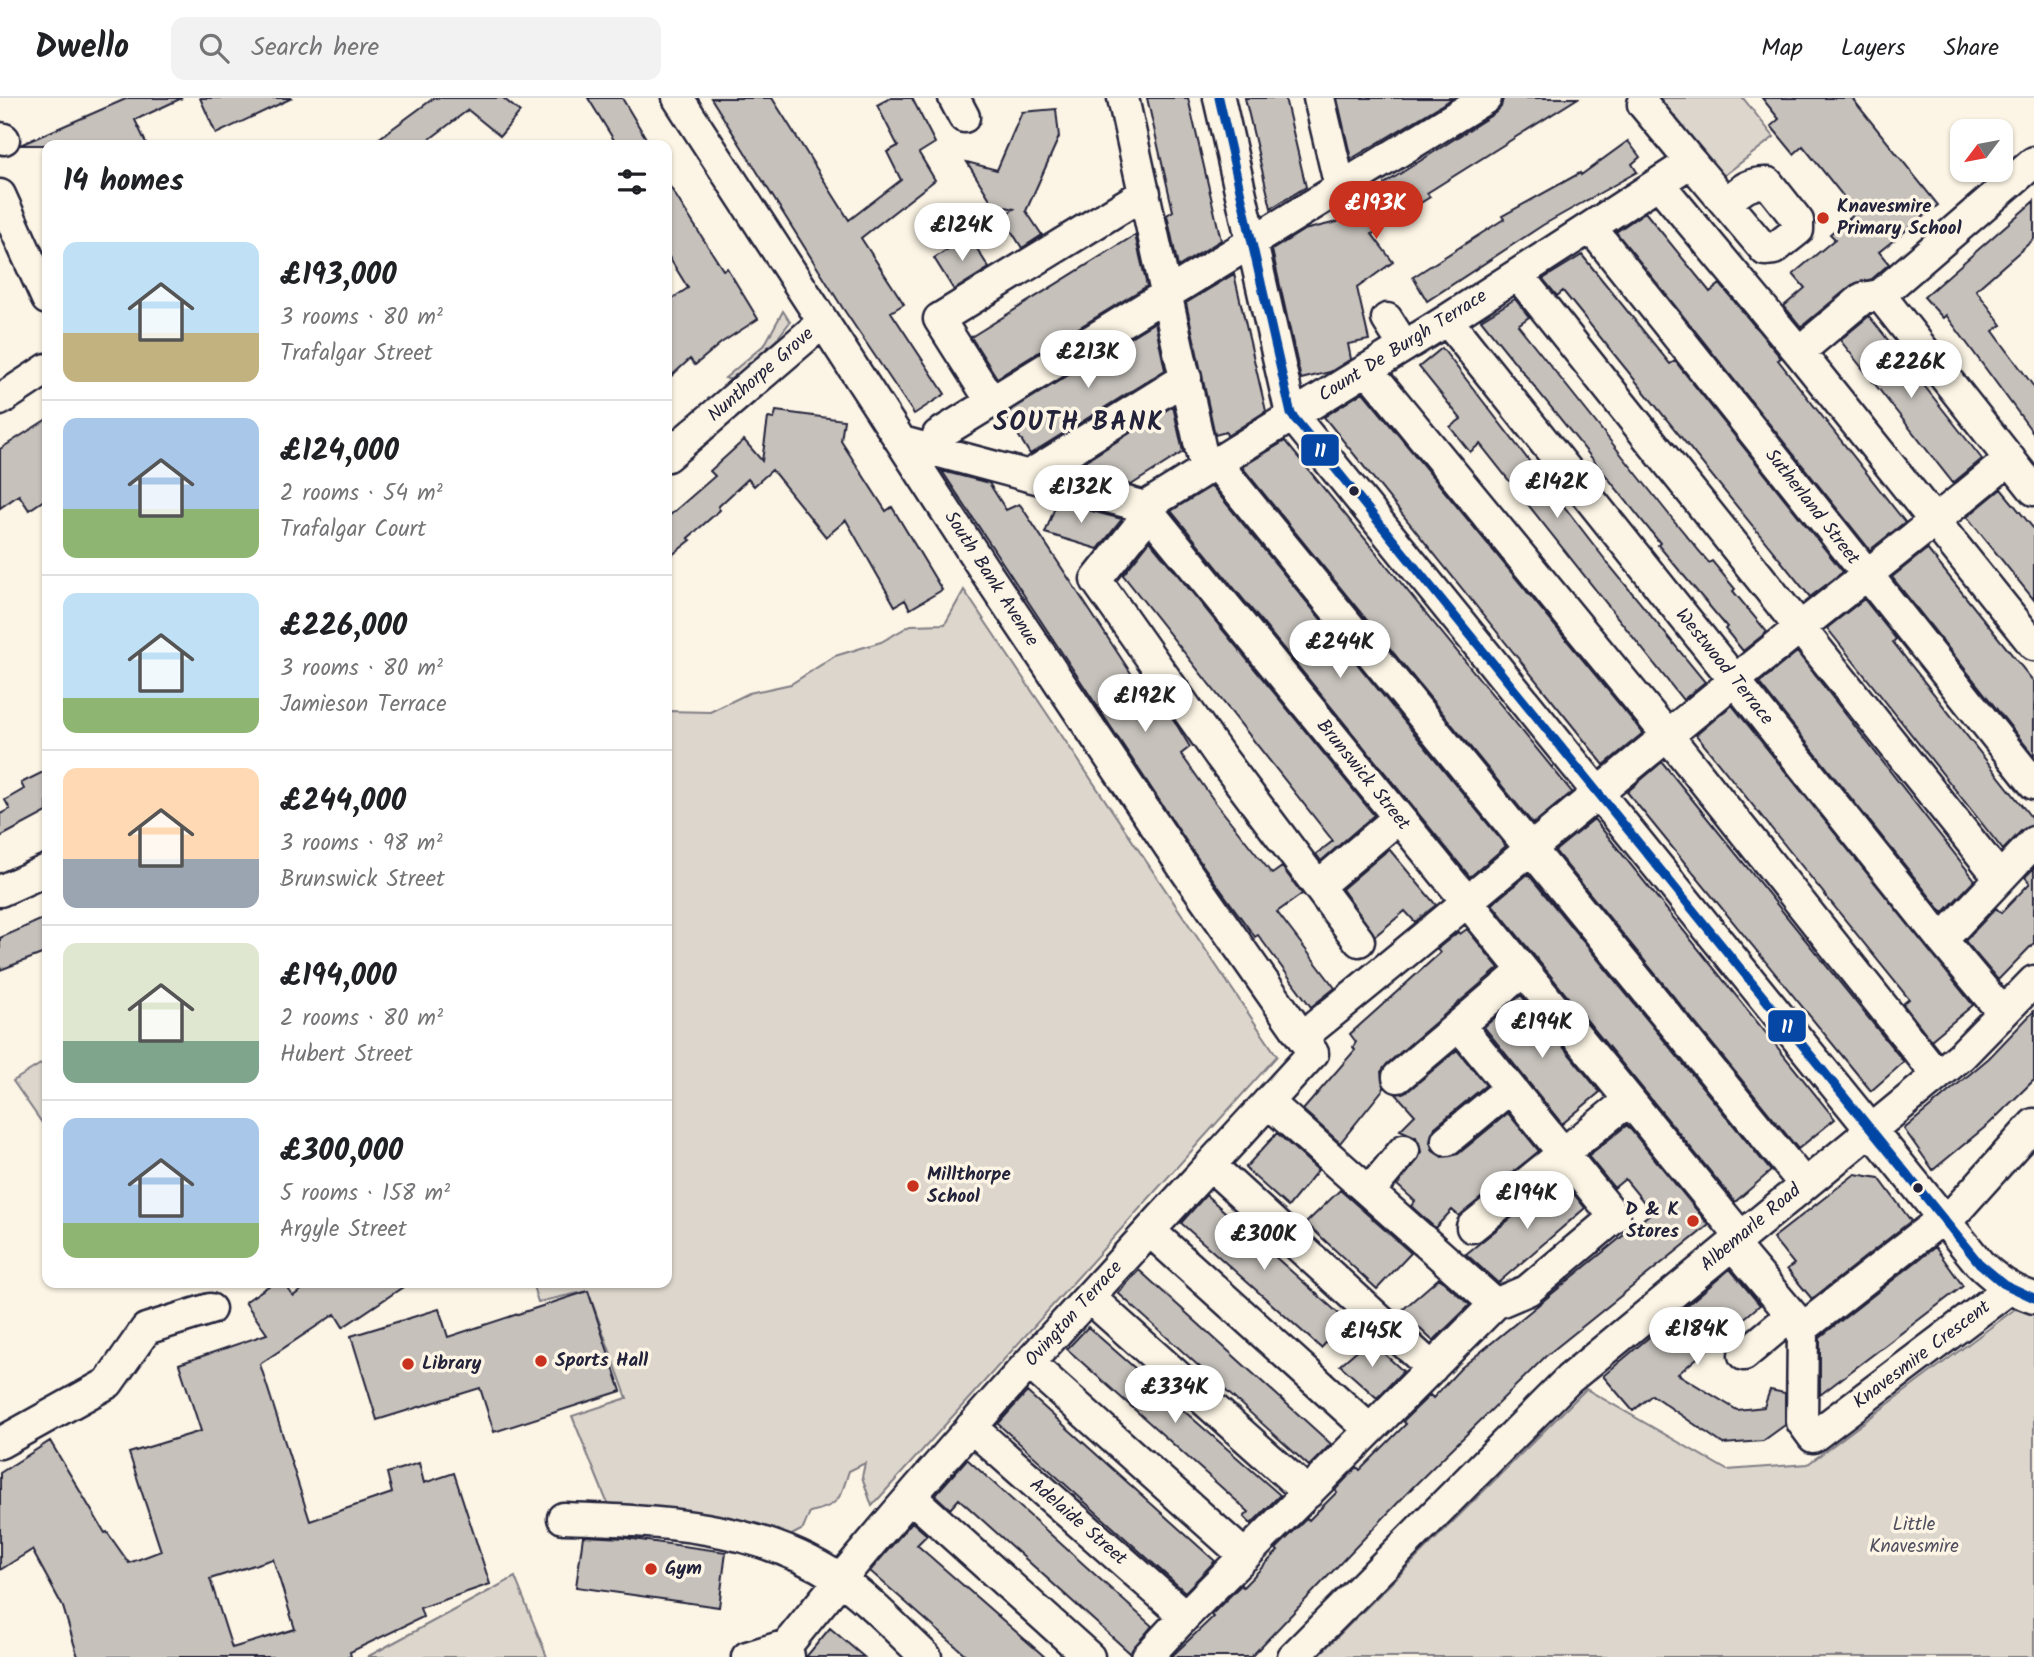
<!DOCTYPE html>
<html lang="en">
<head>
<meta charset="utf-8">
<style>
  :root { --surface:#fff; --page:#f2f2f2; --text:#202124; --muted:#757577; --line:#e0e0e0; --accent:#c8321e }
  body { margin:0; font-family:Kalam,sans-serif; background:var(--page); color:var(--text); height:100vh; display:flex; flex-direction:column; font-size:26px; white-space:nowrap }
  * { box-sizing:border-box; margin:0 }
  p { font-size:23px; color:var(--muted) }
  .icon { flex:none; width:38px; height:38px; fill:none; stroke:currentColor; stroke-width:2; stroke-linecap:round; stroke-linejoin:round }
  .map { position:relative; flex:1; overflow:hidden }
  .side { position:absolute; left:42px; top:42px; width:630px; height:1148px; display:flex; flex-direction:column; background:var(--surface); border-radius:14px; box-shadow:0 2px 5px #0004 }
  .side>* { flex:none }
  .needle { width:46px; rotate:238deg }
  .tools { position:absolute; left:1950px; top:21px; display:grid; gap:14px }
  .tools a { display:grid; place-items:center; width:63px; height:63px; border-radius:14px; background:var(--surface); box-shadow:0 2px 5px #0004; font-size:35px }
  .price { position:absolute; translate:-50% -60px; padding:0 16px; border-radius:24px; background:#fff; color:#222; font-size:23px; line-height:46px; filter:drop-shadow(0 2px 4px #0008) }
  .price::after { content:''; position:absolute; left:50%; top:42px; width:21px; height:16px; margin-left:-10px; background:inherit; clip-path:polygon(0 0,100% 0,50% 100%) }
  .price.active { background:var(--accent); color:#fff }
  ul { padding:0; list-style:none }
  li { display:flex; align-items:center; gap:21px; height:175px; padding:0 21px }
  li+li { border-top:2px solid var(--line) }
  li span { display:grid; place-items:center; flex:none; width:196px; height:140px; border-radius:14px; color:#555 }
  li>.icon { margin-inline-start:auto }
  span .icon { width:84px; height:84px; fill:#fffc; stroke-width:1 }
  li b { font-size:30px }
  h2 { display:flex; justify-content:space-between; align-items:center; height:84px; padding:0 21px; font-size:30px }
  header { display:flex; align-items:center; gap:42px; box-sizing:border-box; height:98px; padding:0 35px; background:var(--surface); border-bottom:2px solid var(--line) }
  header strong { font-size:33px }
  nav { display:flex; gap:38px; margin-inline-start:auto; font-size:24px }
  .search { width:490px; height:63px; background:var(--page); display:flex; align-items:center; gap:18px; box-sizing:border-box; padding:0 24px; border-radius:14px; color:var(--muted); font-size:26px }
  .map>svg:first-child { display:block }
  .green { fill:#dcd6cc; stroke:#7f7c84; stroke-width:2 }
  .building { fill:#c6c1bb; stroke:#22223b; stroke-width:2; fill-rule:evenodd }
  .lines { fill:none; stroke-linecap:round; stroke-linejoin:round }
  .minor-casing { stroke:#22223b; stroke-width:35 }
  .minor { stroke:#fcf5e5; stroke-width:30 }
  .bus-1-casing { stroke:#fcf5e5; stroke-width:14 }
  .bus-1 { stroke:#0646a5; stroke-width:9 }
  .poi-dot { fill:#c8321e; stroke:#fcf5e5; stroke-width:2.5 }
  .bus-dot { fill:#22223b; stroke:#fcf5e5; stroke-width:2.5 }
  .labels { text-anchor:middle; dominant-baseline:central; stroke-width:7; stroke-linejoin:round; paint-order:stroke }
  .poi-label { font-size:19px; font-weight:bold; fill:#22223b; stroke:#fcf5e5; text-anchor:start }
  .street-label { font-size:19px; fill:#22223b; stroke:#fcf5e5 }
  .park-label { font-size:19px; fill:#504f5f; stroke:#fcf5e5 }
  .district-label { font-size:26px; font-weight:bold; letter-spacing:2px; fill:#22223b; stroke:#fcf5e5 }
  .line-badge { stroke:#fcf5e5; stroke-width:2.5 }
  .badge-label { font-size:19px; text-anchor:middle; font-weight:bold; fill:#fff }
</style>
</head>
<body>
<header>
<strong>Dwello</strong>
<div class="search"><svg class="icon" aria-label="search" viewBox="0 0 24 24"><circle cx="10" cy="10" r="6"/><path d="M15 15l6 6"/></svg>Search here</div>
<nav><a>Map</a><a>Layers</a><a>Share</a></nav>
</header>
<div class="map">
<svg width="2034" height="1559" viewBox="0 0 2034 1559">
  <rect width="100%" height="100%" fill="#fcf5e5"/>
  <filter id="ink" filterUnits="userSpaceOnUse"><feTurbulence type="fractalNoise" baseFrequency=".0143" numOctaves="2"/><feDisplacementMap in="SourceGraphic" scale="14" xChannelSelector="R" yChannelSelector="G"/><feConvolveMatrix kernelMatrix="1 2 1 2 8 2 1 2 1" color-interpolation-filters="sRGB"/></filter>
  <g filter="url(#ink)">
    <path class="green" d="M1660,0H1743L1774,39L1722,79Z
      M783,213L790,224L776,242L731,282L725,280L765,246Z
      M964,492L1277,958L872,1408L862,1379L865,1365L849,1373C840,1400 840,1408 810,1414L803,1431L788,1439L769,1429L609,1409L572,1318L627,1300L588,1193L538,1204L532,1185H667V613L710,614L749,595L791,586L835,558L881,544L911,527L945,526Z
      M47,962V1032L13,983Z
      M2015,1211L2034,1216V1559H1317L1586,1291L1727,1372L1808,1366Z
      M515,1479L547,1559H367Z"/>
    <path class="building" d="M128,0H182L135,22L147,47H20Z
      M200,0H292L216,36Z
      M434,0H503L520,14L500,38L468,12L422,47H370Z
      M588,0H622L650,47H617Z
      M711,0H772L849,122L901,82L887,54L898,48L877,7L890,0H912L935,45L919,55L935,82L861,140L904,206L891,214L945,296L914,316L842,209Z
      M1147,0H1188L1221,142L1178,169L1167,117L1173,113Z
      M1245,0H1285L1306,89L1271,110Z
      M1337,0H1453L1351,61Z
      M1503,0H1578L1427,95L1430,99L1372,136L1393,164L1357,190L1369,242L1348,246L1351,261L1330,274L1301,281L1272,152L1304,132L1337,124L1387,92L1384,86L1495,15L1501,9Z
      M1762,0H1852L1938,107L1879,154L1889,166L1872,181L1852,187L1801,229L1784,208L1805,190L1793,176L1835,141L1830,136L1856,114L1803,48L1794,56L1771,28L1779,21Z
      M1056,11L1059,39L1026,113L1042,137L1022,150L1002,118L1014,111L993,106L967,64L997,72L1022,14Z
      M1628,43L1640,59L1632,66L1637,74L1543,127L1427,203L1413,179L1504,121L1502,118L1580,75L1581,77Z
      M667,84L723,172L727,170L758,221L721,245L695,267L690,261L667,282V204L688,190L667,156Z
      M2034,103V141L1976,192L2002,227L1993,233L2034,289V336L1946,217L1943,220L1924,199Z
      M1645,114L1710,194L1720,186L1781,260L1778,262L1905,424L1870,452L1616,134Z
      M1135,137L1147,188L997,280L971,239Z
      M969,138L989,170L954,192L934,160Z
      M1582,157L1670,266L1675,263L1843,474L1810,499L1563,193L1557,198L1543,181Z
      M1234,176L1266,313L1227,338L1226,334L1215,337L1186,205Z
      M1515,201L1529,219L1518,227L1671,419L1709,465L1712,463L1735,491L1733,493L1767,534L1743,553L1725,531L1727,529L1658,447L1660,445L1481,222Z
      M1869,218L1982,361L1953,385L1840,242Z
      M1155,224L1165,272L1030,356L1005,316Z
      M1442,250L1610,468L1705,584L1683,602L1480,346L1470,354L1450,329L1461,321L1419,269Z
      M1363,294L1643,635L1604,667L1324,319Z
      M1173,308L1183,354L1131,387L1088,376L1081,366Z
      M776,313L844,322L841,343L886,413L892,409L942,492L910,511L905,502L895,508L846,422L826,439L772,372L754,388L748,381L718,409L720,412L688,440L691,442L667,461V415L669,418L715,378L710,373L744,342L762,363L768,320L774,321Z
      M47,321V400L29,412L19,397L0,410V351Z
      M1285,343L1572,694L1533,726L1242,369Z
      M942,373L989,385L1006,412L1019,406L1021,408L1148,601L1155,597L1178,629L1190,649L1181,656L1215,704L1272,776L1282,769L1302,796L1277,814L1335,890L1311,909L1258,837L1255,839L1194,755Z
      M1212,388L1506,748L1470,779L1171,413Z
      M2001,391L2034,431V502L1967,419Z
      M1057,404L1122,421L1098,451L1045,435Z
      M1150,443L1374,717L1321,763L1316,756L1333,743L1123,477Z
      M1927,451L2034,584V658L1892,479Z
      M1864,501L1896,541L1893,544L2034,723V727L2022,732L2003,752L1827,530Z
      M1797,554L1975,782L1943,815L1759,585Z
      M1732,607L1973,907L1931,942L1903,906L1909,901L1696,637Z
      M1662,664L1904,964L1871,993L1627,694Z
      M47,672V714L0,739V716L10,711L5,702L24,691L21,685Z
      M1594,721L1835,1021L1798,1051L1555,753Z
      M1389,751L1436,807L1415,824L1405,813L1375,838L1342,791Z
      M2034,770V845L1998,882L1965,843L1996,810L2001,815L2030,785L2025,779Z
      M1528,776L1771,1073L1735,1104L1492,806Z
      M47,819V854L0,872V840Z
      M1467,831L1499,870L1387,966L1381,974L1384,990L1340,1045L1303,1012L1355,952L1353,949L1356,944L1350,936L1440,855L1437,851L1458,834L1460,836Z
      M1521,897L1600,994L1562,1026L1484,929Z
      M2034,913V982L1990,1025L1933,1072L1904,1031L1989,960Z
      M1457,952L1486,987L1435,1029L1430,1044L1433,1053L1442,1059L1458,1056L1508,1015L1539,1053L1459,1118L1452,1112L1435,1130L1411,1108L1415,1103L1397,1087L1417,1063L1421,1054L1416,1039L1400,1032L1415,1017L1396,996L1409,992Z
      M1627,1027L1709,1127L1546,1258L1412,1390L1251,1559H1171L1213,1519L1211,1517L1241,1487L1243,1489L1278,1453L1276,1451L1307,1420L1309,1422L1337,1394L1335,1392L1357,1369L1360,1372L1406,1326L1403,1323L1430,1297L1433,1300L1461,1270L1652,1114L1625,1081L1614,1090L1588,1058Z
      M1277,1035L1318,1072L1288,1109L1245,1070Z
      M1855,1076L1879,1080L1911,1123L1812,1201L1787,1171L1794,1166L1773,1140Z
      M1561,1080L1585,1110L1498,1185L1466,1156Z
      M1340,1092L1411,1155L1377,1191L1306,1125Z
      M1206,1097L1347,1223L1321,1250L1181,1125Z
      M1935,1149L1963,1188L1820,1297V1239Z
      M1730,1171L1760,1207L1678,1276L1737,1312L1764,1309L1770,1292L1785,1295V1327L1763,1343L1723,1346L1652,1297L1633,1313L1603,1278Z
      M1139,1172L1331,1346L1309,1368L1118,1195Z
      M1439,1180L1470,1207L1433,1243L1401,1213Z
      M273,1185H284L293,1198L311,1185H409L343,1229L335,1216L260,1266L310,1423L392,1395L387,1375L419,1365L424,1385L454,1375L490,1486L420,1510L423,1519L350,1554L351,1559H78L63,1509L32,1452L0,1472V1375L50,1343L105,1435L107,1434L129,1465L161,1453L129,1355L201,1333L179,1266L267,1236L245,1204ZM273,1461L295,1531L232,1550L210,1481Z
      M588,1193L621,1293L494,1334L480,1290L377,1322L351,1238L439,1211L448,1239Z
      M1088,1229L1280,1397L1251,1426L1244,1419L1249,1414L1067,1251Z
      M1369,1242L1403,1273L1377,1300L1340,1267Z
      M1027,1294L1215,1463L1185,1494L998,1326Z
      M967,1361L1152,1528L1130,1555L959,1401L950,1411L935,1397Z
      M912,1424L927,1437L917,1447L1045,1559H968L870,1473Z
      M583,1438L626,1440L726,1454L719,1509L576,1489Z
      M830,1530L864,1559H806Z"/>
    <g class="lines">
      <defs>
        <path id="minor" d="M678,0L983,470L1183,769L1313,955C1135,1150 952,1341 787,1547L789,1559
          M954,0L964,19
          M1123,0L1205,371
          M1219,0L1291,316L1979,1165C1995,1181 2012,1193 2034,1200
          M1319,0L1340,89
          M0,40L4,41
          M1691,64L1765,152L1774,151L1798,132V123L1768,85C1749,84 1741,92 1727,104
          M1659,86L1799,254L2034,547
          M0,97L47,201
          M1592,131L2034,686
          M1518,177L2000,780
          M1880,197L2034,392
          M1880,197L2034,64
          M1387,221L1404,248
          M1447,222L1942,842L2003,915
          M1799,254L1863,200L1880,197
          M1367,271L1668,638L1937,977
          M0,302L47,271
          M991,303L939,221L1145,95
          M902,344L1145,409L1741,1139
          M933,353L938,337L1486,0
          M667,358L823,224
          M1216,365L1804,1086
          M1028,378L1186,280
          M1318,788L1398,720
          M0,793L47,772
          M1942,842L2034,744
          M1359,843L1220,658L1096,482L1139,428L1145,409L1447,222L1691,64L1643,6
          M1302,939C1447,822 1589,701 1734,583C1825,508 1920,437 2010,361
          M1398,979L1523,873
          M1268,1004L1495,1206
          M1447,1042L1510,990
          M1210,1067L1432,1270
          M1369,1094L1404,1052
          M1946,1124L2034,1026
          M1472,1129L1629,1002
          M1150,1133L1370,1332
          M1732,1146L1803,1230L1802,1324L1813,1339L2010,1190
          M1089,1199L1308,1395
          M1803,1230L1943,1120
          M1744,1257L1792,1217
          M1029,1265L1245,1458
          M971,1329L1185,1518
          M0,1345L108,1285L146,1231L210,1211
          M911,1399L1089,1559
          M563,1420C657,1423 757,1426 838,1480C869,1501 899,1534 926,1559
          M747,1559L787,1547
          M1147,1559L1185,1518L1495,1206L1528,1192L1615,1119L1459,927
          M1293,1559L1569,1281L1961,958L2034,883"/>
      </defs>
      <use href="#minor" class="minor-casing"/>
      <use href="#minor" class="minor"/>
      <defs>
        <path id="bus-1" d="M1219,0L1291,316L1979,1165L2004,1186L2034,1200"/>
      </defs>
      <use href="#bus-1" class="bus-1-casing"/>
      <use href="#bus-1" class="bus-1"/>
    </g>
  </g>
  <g class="poi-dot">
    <circle cx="1823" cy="120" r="7"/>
    <circle cx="913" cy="1088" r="7"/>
    <circle cx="1693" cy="1123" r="7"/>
    <circle cx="541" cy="1263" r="7"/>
    <circle cx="408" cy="1266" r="7"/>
    <circle cx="651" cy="1471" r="7"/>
  </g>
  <g class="bus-dot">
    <circle cx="1354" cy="393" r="6"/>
    <circle cx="1918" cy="1090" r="6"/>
  </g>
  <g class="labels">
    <g class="poi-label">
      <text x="1837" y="109">Knavesmire<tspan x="1837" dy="22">Primary School</tspan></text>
      <text x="927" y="1077">Millthorpe<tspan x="927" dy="22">School</tspan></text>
      <text x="1679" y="1112" text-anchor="end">D &amp; K<tspan x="1679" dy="22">Stores</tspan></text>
      <text x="555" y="1263">Sports Hall</text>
      <text x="422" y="1266">Library</text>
      <text x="665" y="1471">Gym</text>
    </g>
    <g class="street-label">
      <text transform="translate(1403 248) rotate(-32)">Count De Burgh Terrace</text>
      <text transform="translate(761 277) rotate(-41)">Nunthorpe Grove</text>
      <text transform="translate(1812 409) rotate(52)">Sutherland Street</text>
      <text transform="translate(991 481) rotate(57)">South Bank Avenue</text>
      <text transform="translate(1724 569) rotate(51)">Westwood Terrace</text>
      <text transform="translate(1363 677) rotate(51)">Brunswick Street</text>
      <text transform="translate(1751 1130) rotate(-40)">Albemarle Road</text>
      <text transform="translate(1074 1216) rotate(-48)">Ovington Terrace</text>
      <text transform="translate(1922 1257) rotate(-37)">Knavesmire Crescent</text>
      <text transform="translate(1078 1424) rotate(41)">Adelaide Street</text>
    </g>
    <g class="park-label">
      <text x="1914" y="1427">Little<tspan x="1914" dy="22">Knavesmire</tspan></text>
    </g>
    <g class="district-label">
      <text x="1079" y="325">SOUTH BANK</text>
    </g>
  </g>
  <g class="line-badge">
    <rect x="1300" y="335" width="40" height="34" rx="7" fill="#0646a5"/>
    <rect x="1767" y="911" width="40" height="34" rx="7" fill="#0646a5"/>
  </g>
  <g class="badge-label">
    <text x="1320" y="359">11</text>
    <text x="1787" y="935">11</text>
  </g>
</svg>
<div class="tools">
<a><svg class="needle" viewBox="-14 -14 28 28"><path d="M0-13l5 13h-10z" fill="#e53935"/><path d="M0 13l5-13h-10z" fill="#757577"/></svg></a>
</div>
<b class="price active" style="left:1376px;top:143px">£193K</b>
<b class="price" style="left:962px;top:165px">£124K</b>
<b class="price" style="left:1088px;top:292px">£213K</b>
<b class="price" style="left:1911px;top:302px">£226K</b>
<b class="price" style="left:1557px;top:422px">£142K</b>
<b class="price" style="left:1081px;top:427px">£132K</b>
<b class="price" style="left:1340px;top:582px">£244K</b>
<b class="price" style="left:1145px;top:636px">£192K</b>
<b class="price" style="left:1542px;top:962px">£194K</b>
<b class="price" style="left:1527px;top:1133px">£194K</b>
<b class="price" style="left:1264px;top:1174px">£300K</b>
<b class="price" style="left:1697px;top:1269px">£184K</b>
<b class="price" style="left:1372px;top:1271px">£145K</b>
<b class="price" style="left:1175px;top:1327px">£334K</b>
<section class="side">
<h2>14 homes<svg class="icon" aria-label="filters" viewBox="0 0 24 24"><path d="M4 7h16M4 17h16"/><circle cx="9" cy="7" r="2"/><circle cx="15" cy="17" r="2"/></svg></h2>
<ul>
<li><span style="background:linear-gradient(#bfe0f5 65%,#c2b280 0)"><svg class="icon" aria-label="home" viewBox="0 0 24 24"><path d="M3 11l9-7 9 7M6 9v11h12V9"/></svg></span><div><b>£193,000</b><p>3 rooms · 80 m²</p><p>Trafalgar Street</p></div></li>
<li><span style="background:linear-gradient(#a9c7e8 65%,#8fb573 0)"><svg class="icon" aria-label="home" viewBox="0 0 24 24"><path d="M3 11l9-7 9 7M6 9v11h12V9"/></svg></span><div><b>£124,000</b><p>2 rooms · 54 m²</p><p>Trafalgar Court</p></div></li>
<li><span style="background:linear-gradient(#bfe0f5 75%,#8fb573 0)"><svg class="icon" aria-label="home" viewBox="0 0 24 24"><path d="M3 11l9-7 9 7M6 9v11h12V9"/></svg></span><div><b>£226,000</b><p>3 rooms · 80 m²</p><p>Jamieson Terrace</p></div></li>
<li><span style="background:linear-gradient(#ffd9b3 65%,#9aa5b1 0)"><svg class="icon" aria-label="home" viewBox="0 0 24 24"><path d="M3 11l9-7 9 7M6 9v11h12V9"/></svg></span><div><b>£244,000</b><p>3 rooms · 98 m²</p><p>Brunswick Street</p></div></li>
<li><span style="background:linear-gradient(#dfe7d0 70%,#7fa58c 0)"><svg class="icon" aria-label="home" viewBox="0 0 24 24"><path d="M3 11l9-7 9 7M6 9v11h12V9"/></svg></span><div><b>£194,000</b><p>2 rooms · 80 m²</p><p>Hubert Street</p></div></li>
<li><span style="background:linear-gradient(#a9c7e8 75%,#8fb573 0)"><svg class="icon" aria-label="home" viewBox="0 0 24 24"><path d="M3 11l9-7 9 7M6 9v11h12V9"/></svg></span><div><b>£300,000</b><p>5 rooms · 158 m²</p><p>Argyle Street</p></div></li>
</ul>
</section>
</div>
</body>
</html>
